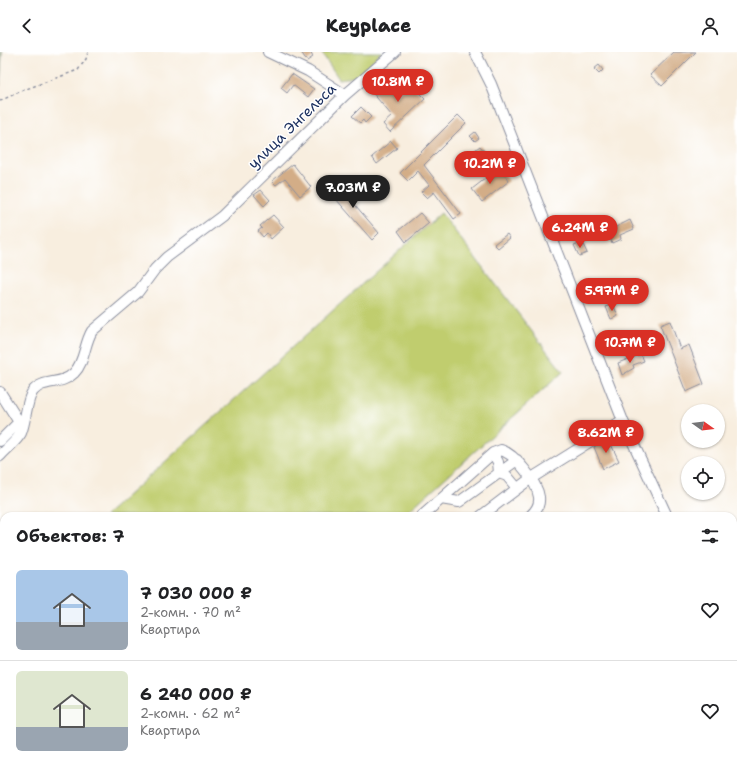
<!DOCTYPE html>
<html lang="ru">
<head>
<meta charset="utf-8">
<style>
  :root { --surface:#fff; --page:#f6f6f6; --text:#202124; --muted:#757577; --line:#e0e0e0; --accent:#d93025 }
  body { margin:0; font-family:"Shantell Sans",sans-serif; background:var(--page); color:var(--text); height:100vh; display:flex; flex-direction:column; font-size:15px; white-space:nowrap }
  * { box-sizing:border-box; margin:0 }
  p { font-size:13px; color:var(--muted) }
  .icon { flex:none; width:22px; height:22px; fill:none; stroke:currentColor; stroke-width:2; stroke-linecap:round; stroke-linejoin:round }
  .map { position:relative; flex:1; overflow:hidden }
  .panel { position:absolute; left:0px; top:460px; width:737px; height:256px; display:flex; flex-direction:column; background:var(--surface); border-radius:12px 12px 0 0; box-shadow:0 1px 3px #0004 }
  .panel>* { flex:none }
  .needle { width:26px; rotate:104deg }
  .controls { position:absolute; left:681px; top:352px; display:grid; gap:8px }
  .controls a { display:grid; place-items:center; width:44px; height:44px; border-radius:50%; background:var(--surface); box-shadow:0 1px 3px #0004; font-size:20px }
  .price { position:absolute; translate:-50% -34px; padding:0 9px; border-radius:14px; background:var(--accent); color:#fff; font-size:13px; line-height:26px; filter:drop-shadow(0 1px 2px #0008) }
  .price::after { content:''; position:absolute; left:50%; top:24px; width:12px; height:9px; margin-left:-6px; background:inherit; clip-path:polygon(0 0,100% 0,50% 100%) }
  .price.selected { background:#222; color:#fff }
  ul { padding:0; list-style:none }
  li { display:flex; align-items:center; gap:12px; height:100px; padding:0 16px }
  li+li { border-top:1px solid var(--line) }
  li span { display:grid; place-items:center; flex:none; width:112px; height:80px; border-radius:6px; color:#555 }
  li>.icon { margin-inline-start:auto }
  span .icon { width:48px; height:48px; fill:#fffc; stroke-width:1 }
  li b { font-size:17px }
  h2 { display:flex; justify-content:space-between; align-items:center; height:48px; padding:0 16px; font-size:17px }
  header { display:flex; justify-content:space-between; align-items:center; height:52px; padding:0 16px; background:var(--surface); font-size:18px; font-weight:800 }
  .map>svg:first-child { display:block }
  .green { fill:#c0cd6e; stroke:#6e7e66 }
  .forest { fill:#98b061; stroke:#5a7060 }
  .building { fill:#d3ad87 }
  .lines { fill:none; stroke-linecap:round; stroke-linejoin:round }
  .minor-casing { stroke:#8a8e9e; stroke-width:12 }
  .path { stroke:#8a8e9e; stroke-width:1.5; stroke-dasharray:3 3; stroke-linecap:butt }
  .minor { stroke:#fff; stroke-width:10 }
  .labels { text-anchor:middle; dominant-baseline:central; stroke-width:3; stroke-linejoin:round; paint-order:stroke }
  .street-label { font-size:15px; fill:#1b2f5e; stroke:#fff }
</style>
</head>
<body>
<header><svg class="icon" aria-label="back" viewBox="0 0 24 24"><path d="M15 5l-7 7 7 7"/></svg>Keyplace<svg class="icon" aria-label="person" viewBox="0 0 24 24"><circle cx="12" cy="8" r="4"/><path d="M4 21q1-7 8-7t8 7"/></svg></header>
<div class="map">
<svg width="737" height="716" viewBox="0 0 737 716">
  <rect width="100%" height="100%" fill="#fff"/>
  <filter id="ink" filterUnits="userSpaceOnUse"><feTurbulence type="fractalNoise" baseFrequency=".025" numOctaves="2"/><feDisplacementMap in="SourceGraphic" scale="8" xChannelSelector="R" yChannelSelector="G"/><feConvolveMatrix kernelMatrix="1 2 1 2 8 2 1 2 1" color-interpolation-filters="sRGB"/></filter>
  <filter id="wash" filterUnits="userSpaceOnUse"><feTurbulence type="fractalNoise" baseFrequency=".012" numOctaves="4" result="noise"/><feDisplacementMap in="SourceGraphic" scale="16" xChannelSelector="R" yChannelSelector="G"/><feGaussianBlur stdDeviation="0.9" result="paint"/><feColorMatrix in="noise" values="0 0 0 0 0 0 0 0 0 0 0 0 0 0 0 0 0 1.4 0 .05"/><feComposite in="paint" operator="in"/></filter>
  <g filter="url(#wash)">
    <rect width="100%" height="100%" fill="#f8eedf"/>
    <path class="green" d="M321,0H382L355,25L339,27Z
      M441,161L563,320L403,464H105Z"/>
    <path class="forest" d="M0,0H2V3L0,34Z"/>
    <g id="blocks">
      <path class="building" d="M301,0H310L313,5L307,9Z
        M674,0H696L662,34L650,23Z
        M599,13L603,18L599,22L594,17Z
        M292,22L314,37L308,45L293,33L287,41L281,36Z
        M382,30L396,44L410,32L425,47L390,80L383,72L392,64L372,40Z
        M361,55L371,65L365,71L363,68L360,71L352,64Z
        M458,63L466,71L424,113L461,162L454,167L434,140L427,146L421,140L429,133L418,119L408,129L400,121Z
        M475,80L479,86L475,89L470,84Z
        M391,89L397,96L377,112L372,105Z
        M480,94L489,105L476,116L467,104Z
        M293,112L311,135L300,144L285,126L276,133L272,129Z
        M499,116L509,129L482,150L472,137Z
        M340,128L348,137L344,140L379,181L372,188L328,138Z
        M261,138L270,148L264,154L254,143Z
        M420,161L429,171L406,190L398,179Z
        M273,163L284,175L271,187L267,181L263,185L258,179L262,176L260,174Z
        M630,168L634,177L620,183L621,187L612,191L608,179Z
        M507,182L510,186L498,196L494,192Z
        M582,190L587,201L579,204L574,193Z
        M613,252L618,264L611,267L606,255Z
        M670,269L680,297L689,293L704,332L686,340L660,273Z
        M641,302L644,309L633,313L634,316L622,323L618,311Z
        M608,386L619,409L603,417L594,395Z"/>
    </g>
  </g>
  <g filter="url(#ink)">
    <use href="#blocks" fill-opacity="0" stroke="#8a8e9e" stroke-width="1"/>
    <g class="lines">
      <defs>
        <path id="minor" d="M268,0L308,19L345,43
          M475,0L491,32L623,369L667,464
          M0,340L19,370L0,389
          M493,401L498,410L499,421L507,424L517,436
          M0,404C6,397 17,389 21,381C26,370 26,348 33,339C44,326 61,334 74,321C85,310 84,292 92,279L138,240L155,217L167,205L222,164L345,43L395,0
          M441,447L459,450L517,408
          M422,464L493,401L501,398C515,402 537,430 539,445C540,453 536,459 530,464
          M481,464L530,427L623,369
          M733,500L737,496
          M522,716L525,712
          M655,716L656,712"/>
      </defs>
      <use href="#minor" class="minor-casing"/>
      <path class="path" d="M0,49L21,39L78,18L86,7L88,0"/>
      <use href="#minor" class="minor"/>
    </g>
  </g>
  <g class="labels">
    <g class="street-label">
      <text transform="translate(292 74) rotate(-44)">улица Энгельса</text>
    </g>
  </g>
</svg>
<div class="controls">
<a><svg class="needle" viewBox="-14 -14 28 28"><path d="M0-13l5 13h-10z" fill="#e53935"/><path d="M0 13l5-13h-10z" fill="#757577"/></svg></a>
<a><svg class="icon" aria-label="locate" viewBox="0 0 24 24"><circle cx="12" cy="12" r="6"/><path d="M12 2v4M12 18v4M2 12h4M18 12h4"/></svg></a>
</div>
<b class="price" style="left:398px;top:51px">10.8M ₽</b>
<b class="price" style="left:490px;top:133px">10.2M ₽</b>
<b class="price selected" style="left:353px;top:157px">7.03M ₽</b>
<b class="price" style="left:580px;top:197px">6.24M ₽</b>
<b class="price" style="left:612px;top:260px">5.97M ₽</b>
<b class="price" style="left:630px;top:312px">10.7M ₽</b>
<b class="price" style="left:606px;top:402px">8.62M ₽</b>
<section class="panel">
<h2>Объектов: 7<svg class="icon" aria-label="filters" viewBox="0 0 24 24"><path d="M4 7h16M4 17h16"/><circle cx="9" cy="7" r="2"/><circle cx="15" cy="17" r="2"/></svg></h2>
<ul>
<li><span style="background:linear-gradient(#a9c7e8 65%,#9aa5b1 0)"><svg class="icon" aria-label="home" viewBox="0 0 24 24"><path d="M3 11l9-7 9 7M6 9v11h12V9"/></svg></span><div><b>7 030 000 ₽</b><p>2-комн. · 70 m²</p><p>Квартира</p></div><svg class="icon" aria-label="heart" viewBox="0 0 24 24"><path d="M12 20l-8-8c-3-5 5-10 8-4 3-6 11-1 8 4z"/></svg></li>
<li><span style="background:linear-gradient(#dfe7d0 70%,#9aa5b1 0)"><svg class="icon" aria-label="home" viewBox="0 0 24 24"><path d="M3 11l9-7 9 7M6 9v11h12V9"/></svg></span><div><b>6 240 000 ₽</b><p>2-комн. · 62 m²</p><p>Квартира</p></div><svg class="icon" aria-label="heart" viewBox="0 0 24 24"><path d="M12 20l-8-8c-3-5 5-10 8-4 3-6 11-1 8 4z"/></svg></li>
</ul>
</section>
</div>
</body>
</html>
